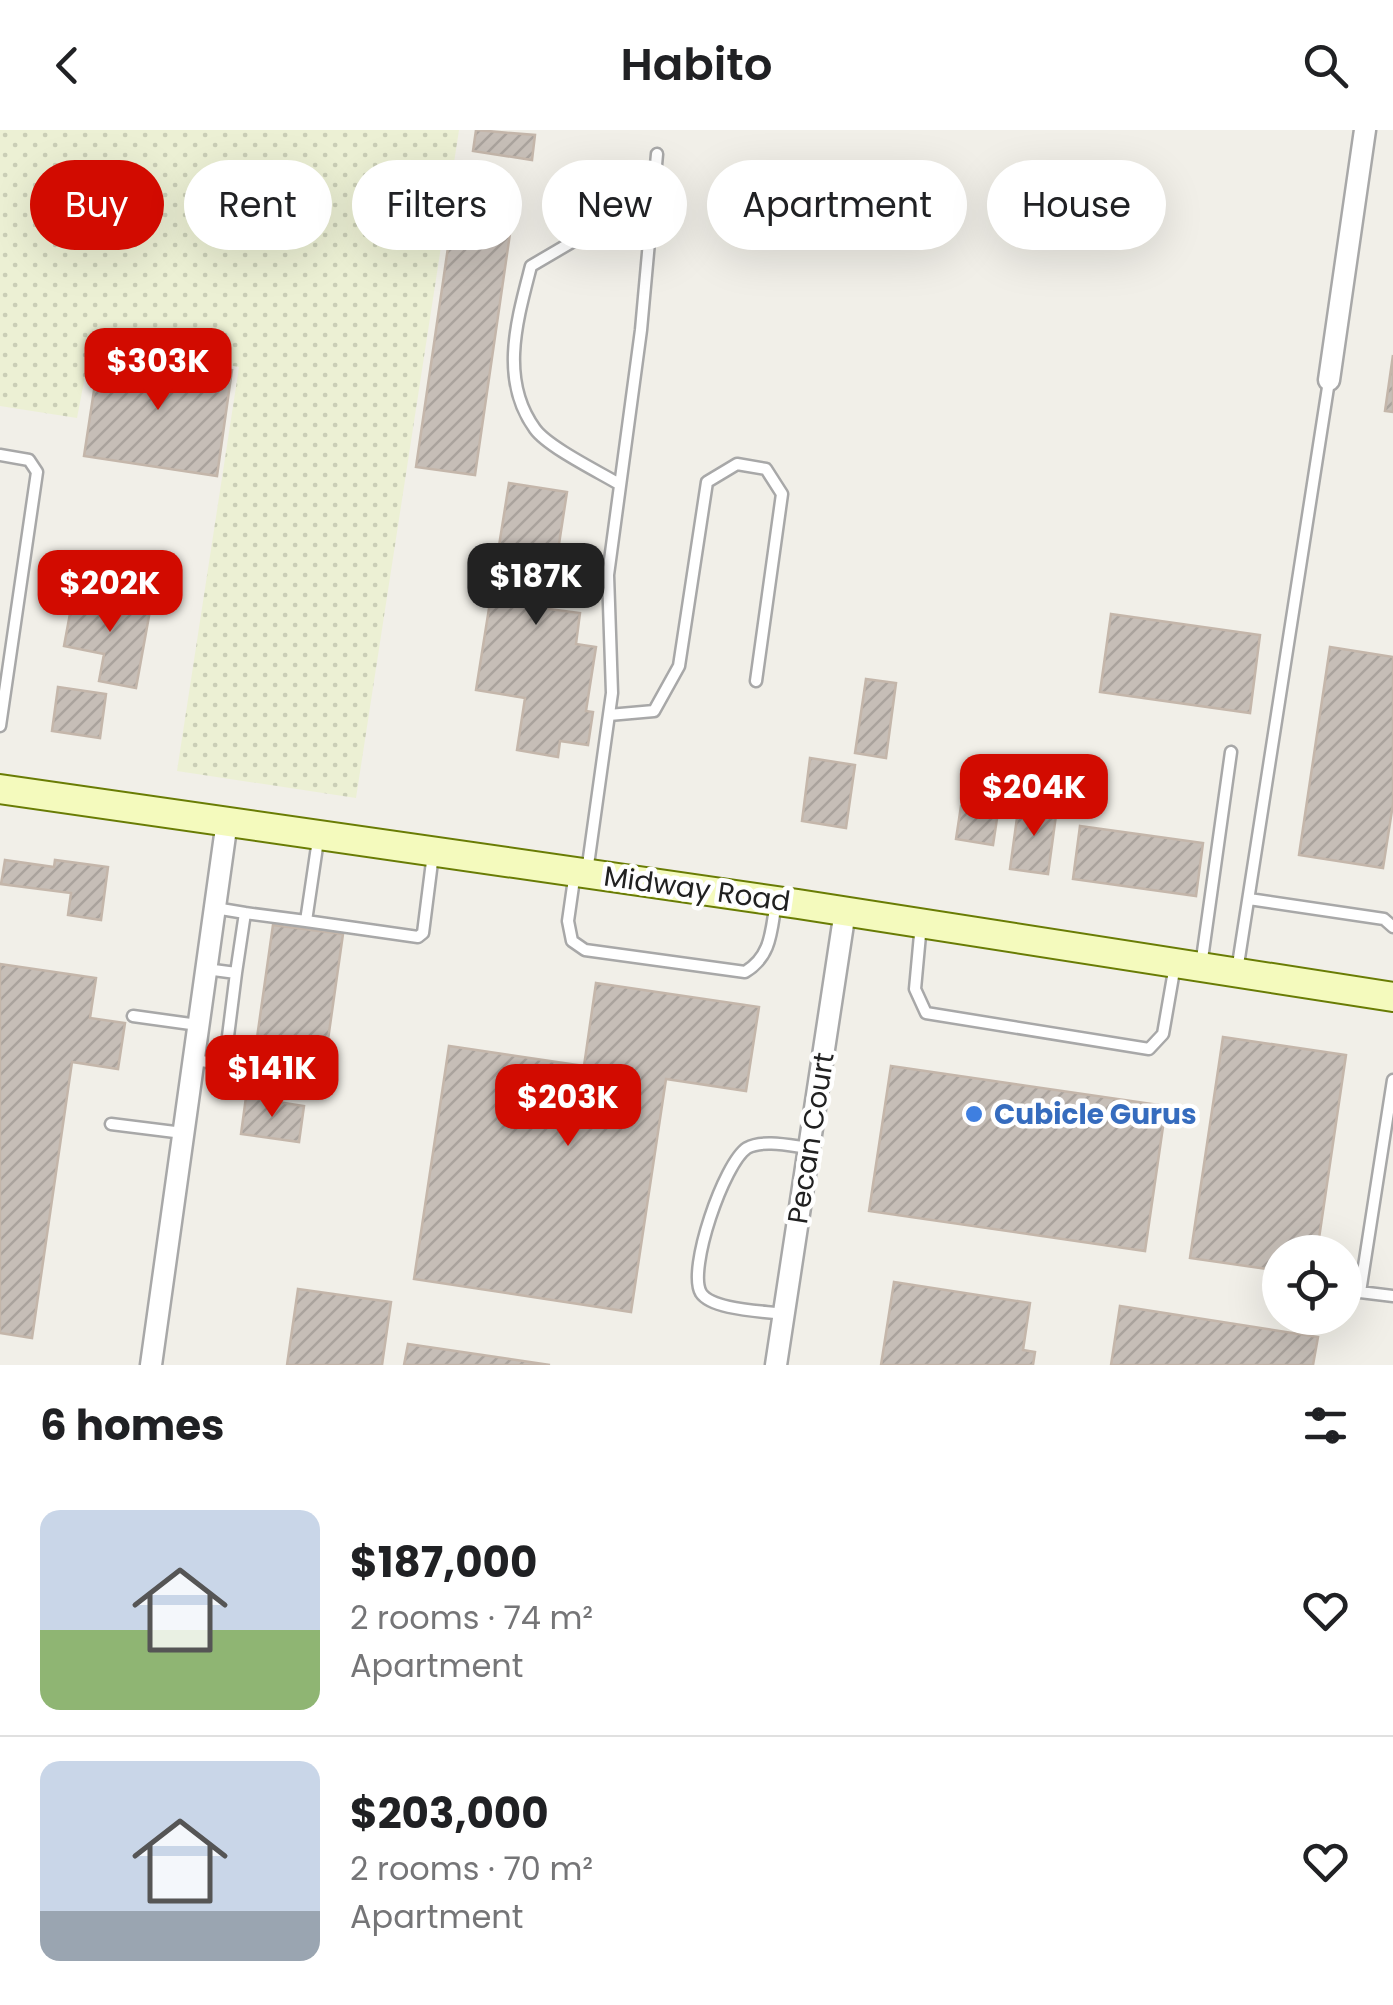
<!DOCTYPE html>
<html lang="en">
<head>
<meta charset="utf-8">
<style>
  :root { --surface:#fff; --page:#f6f6f6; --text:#202124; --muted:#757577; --line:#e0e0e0; --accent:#d20b00 }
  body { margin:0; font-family:Poppins,sans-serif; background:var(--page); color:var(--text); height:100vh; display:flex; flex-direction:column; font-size:38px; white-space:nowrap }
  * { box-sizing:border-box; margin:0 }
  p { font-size:32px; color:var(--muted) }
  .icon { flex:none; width:55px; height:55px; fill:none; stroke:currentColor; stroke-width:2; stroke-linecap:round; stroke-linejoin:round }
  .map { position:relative; height:1235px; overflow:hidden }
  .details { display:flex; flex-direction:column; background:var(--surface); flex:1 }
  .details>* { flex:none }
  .top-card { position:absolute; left:30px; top:30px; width:1335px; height:90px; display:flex; gap:20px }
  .tools { position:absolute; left:1262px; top:1105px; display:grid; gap:20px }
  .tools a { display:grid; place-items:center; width:100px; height:100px; border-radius:50%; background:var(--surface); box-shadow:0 10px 40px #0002; font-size:50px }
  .price { position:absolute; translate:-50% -85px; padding:0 22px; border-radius:20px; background:var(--accent); color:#fff; font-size:32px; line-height:65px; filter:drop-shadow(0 2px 5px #0008) }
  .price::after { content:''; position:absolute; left:50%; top:60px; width:30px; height:22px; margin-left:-15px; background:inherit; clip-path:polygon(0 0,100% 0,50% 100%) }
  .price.active { background:#222; color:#fff }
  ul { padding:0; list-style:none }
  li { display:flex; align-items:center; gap:30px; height:250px; padding:0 40px }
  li+li { border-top:2px solid var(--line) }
  li span { display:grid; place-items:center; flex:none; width:280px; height:200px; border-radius:20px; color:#555 }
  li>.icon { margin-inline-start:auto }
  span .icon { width:120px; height:120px; fill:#fffc; stroke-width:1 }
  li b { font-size:42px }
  h2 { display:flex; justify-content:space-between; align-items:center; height:120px; padding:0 40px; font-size:42px }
  .chip { padding:0 35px; border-radius:45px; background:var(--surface); box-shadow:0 10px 40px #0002; font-size:35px; line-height:90px }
  .chip.active { background:var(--accent); color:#fff }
  header { display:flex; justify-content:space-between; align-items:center; height:130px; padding:0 40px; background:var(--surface); font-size:45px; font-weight:600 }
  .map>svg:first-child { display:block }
  .farmland { fill:url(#farmland-dots) }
  .building { fill:url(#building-hatch); stroke:#c4b6aa; stroke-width:2.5 }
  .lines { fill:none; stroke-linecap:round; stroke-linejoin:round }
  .service-casing { stroke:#a8a8a8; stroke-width:15 }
  .minor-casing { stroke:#a8a8a8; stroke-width:25 }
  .secondary-casing { stroke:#697c04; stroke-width:32 }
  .service { stroke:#fff; stroke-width:10 }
  .minor { stroke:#fff; stroke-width:20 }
  .secondary { stroke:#f4fabd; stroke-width:28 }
  .shop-dot { fill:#3f7fe0; stroke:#fff; stroke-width:4 }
  .labels { text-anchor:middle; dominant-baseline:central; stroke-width:9; stroke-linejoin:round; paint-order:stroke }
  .street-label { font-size:28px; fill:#212121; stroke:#fff }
  .shop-label { font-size:28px; font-weight:bold; fill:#366cbe; stroke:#fff; text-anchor:start }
</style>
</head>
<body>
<header><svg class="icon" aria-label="back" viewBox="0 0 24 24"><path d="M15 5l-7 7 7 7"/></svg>Habito<svg class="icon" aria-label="search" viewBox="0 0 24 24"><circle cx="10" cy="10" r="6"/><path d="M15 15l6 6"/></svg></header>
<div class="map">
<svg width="1393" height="1235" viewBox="0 0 1393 1235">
  <defs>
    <pattern id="farmland-dots" width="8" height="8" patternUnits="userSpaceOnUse" patternTransform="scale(2.5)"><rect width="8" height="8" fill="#ecf0d4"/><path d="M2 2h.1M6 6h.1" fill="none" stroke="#caceb6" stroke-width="1.8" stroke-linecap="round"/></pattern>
    <pattern id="building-hatch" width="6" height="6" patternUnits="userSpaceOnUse" patternTransform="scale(2.5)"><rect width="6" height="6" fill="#c6beb7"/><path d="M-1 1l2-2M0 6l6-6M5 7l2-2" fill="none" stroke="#aaa39d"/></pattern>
  </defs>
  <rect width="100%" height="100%" fill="#f1efe8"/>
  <path class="farmland" d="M0,0H459L356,668L177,641L239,237L91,215L77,288L0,276Z"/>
  <path class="building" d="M476,0L535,5L532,30L473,21Z
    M460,35L492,40L487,72L514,76L475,345L416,337Z
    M100,221L232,240L217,346L84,326Z
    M1393,225V282L1385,281Z
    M509,353L567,362L549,479L580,483L576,514L596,517L586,581L593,582L588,615L560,611L558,627L517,620L525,568L476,560Z
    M74,462L151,475L136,558L99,551L104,524L64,516Z
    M1111,484L1260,505L1250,583L1100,562Z
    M1330,517L1393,527V674L1383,738L1299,725Z
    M866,549L896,553L886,628L855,623Z
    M58,557L106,564L100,608L52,601Z
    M810,628L855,635L846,698L802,691Z
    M1019,673L1057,678L1048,744L1010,739Z
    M961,676L998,682L993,715L956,709Z
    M1080,696L1203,713L1196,766L1073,749Z
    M5,730L54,737L55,730L108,737L101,790L68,785L71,763L1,754Z
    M273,795L343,804L320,966L250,957Z
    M0,834L96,848L90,888L125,893L118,939L72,932L32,1208L0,1203Z
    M596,853L759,877L746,961L666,949L631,1182L414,1149L449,916L584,936Z
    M1223,907L1346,925L1317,1122H1280V1141L1190,1128Z
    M891,936L1166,976L1145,1121L869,1081Z
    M246,967L304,976L299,1012L241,1004Z
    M894,1152L1030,1173L1023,1220L1035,1222L1033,1235H881Z
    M298,1159L391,1172L382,1235H287Z
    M1120,1176L1318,1207L1313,1235H1111Z
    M408,1214L550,1235H404Z"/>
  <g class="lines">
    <defs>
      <path id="service" d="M0,325L29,330L37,342L0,596
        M619,354C599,342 548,317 535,299C499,250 517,190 531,136L577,109L649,99
        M609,585L654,581L679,536L707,352L737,334L766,339L782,364L756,551
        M575,742L568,791L572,811L585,820L745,842C772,826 771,800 776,772
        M587,742L612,563L608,445L641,200L657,24
        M1249,769L1384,789L1393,797
        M215,778L245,783L236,843
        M245,783L306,791L318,710
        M306,791L418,807L423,803L433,724
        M921,794L915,859L926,883L1149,919L1163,904L1175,835
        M1201,836L1231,622
        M1237,841L1329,251
        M133,886L198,895
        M194,930L222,934L225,930L236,843L206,839
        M1393,950L1360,1162L1393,1166
        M111,994L183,1003
        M783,1184C764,1181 712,1180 701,1163C687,1140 724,1033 747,1018C763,1009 792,1016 809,1018"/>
      <path id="minor" d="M1329,250L1365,0
        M151,1235L227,691
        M776,1235L845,781"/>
      <path id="secondary" d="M0,659L798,774L1393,867"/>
    </defs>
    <use href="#service" class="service-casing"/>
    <use href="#minor" class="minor-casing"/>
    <use href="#secondary" class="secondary-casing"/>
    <use href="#service" class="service"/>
    <use href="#minor" class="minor"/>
    <use href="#secondary" class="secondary"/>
  </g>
  <circle class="shop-dot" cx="974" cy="984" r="10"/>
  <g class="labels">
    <g class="street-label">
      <text transform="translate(697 759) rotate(8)">Midway Road</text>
      <text transform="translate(811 1008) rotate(-81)">Pecan Court</text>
    </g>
    <g class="shop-label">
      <text x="994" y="984">Cubicle Gurus</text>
    </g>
  </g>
</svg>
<div class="tools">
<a><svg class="icon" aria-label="locate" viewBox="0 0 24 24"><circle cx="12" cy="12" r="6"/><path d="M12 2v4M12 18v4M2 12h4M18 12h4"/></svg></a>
</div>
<b class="price" style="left:158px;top:283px">$303K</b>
<b class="price active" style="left:536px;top:498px">$187K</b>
<b class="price" style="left:110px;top:505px">$202K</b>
<b class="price" style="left:1034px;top:709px">$204K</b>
<b class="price" style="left:272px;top:990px">$141K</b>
<b class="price" style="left:568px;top:1019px">$203K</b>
<div class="top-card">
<a class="chip active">Buy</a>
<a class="chip">Rent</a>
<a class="chip">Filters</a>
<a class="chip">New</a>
<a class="chip">Apartment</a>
<a class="chip">House</a>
</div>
</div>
<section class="details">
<h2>6 homes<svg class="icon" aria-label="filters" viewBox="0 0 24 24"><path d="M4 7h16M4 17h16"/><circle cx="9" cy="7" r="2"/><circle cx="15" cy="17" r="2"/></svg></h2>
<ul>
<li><span style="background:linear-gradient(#c9d6e8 60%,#8fb573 0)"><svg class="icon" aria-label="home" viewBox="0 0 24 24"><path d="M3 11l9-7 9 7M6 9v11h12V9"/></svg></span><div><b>$187,000</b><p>2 rooms · 74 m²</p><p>Apartment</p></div><svg class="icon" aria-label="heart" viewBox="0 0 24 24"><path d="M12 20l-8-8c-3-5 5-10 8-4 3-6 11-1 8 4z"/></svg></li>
<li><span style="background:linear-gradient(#c9d6e8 75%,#9aa5b1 0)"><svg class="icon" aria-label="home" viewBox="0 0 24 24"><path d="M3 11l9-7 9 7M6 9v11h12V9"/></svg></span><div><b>$203,000</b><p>2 rooms · 70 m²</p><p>Apartment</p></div><svg class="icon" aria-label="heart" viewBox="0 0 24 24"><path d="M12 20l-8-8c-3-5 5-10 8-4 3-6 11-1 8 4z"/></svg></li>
</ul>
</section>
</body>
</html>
